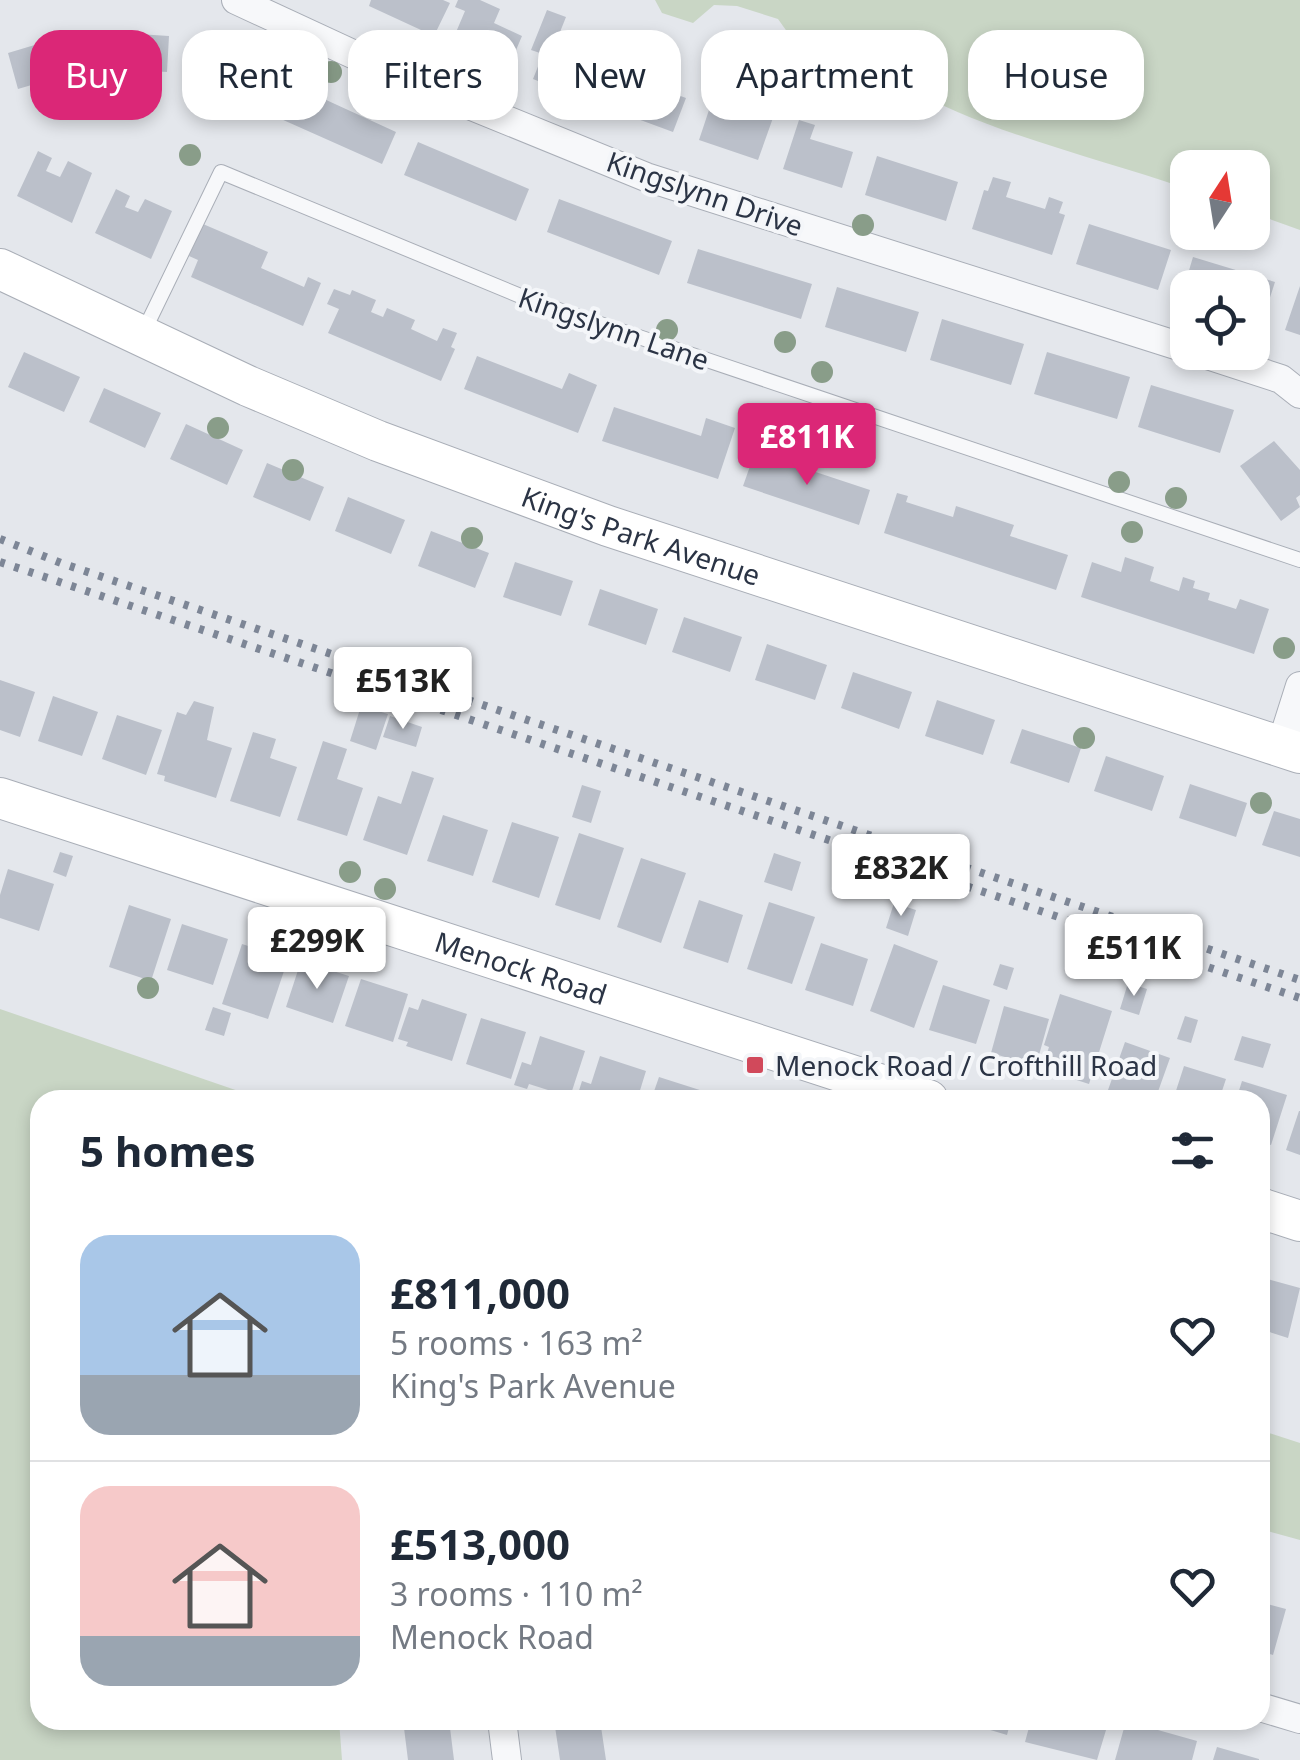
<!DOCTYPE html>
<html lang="en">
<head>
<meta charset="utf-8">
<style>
  :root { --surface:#fff; --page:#f2f2f3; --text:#1f2937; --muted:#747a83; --line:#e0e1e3; --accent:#db2777 }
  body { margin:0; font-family:"Noto Sans",sans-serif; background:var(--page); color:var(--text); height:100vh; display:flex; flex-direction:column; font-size:38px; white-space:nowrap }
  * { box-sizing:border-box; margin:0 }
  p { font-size:32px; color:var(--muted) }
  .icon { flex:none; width:55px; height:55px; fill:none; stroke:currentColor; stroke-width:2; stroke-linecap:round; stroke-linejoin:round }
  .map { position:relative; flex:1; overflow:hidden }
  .panel { position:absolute; left:30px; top:1090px; width:1240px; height:640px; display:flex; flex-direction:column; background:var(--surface); border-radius:30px; box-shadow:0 5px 15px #0003 }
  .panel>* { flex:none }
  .top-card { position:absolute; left:30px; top:30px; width:1240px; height:90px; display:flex; gap:20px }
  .needle { width:65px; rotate:12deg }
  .buttons { position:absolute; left:1170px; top:150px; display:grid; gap:20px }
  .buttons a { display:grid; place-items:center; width:100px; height:100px; border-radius:20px; background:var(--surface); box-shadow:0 5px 15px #0003; font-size:50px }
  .price { position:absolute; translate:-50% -85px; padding:0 22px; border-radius:10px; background:#fff; color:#222; font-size:32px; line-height:65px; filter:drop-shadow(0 2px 5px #0008) }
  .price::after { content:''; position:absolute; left:50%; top:60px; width:30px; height:22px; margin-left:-15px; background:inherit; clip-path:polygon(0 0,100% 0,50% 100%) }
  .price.on { background:var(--accent); color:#fff }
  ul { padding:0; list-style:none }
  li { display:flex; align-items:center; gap:30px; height:250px; padding:0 50px }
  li+li { border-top:2px solid var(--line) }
  li span { display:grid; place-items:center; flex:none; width:280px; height:200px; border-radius:30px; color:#555 }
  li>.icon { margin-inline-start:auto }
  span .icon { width:120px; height:120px; fill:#fffc; stroke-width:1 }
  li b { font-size:42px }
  h2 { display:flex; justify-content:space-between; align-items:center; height:120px; padding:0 50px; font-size:42px }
  .pill { padding:0 35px; border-radius:30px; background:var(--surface); box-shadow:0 5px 15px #0003; font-size:35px; line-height:90px }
  .pill.on { background:var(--accent); color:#fff }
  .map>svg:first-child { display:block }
  .green { fill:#c9d6c5 }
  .building { fill:#bbc0ca }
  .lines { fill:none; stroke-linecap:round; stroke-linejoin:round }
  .lane-casing { stroke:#a9aeb7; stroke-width:16 }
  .street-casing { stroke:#a9aeb7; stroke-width:30 }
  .secondary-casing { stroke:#a9aeb7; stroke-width:42 }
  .lane { stroke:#f7f8fa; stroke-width:14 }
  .street { stroke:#f7f8fa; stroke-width:28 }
  .secondary { stroke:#fff; stroke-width:40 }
  .rail { stroke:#7d8696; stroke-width:8; stroke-dasharray:5 10; stroke-linecap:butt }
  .tree { fill:#899d89 }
  .poi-dot { fill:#d1495b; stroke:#f4f6f9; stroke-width:4 }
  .labels { text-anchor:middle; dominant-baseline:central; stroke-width:8; stroke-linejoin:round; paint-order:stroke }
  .street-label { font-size:28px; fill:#2b3445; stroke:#f4f6f9 }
  .poi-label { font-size:28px; fill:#2b3445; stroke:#f4f6f9; text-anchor:start }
</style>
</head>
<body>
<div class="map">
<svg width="1300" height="1760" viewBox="0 0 1300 1760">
  <rect width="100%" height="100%" fill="#e4e7ec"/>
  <path class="green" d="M655,0H1300V230L1253,213L1252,168H1188L1187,189C1096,157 981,132 898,82C877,69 858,49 837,36L812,42L793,40L778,19L737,6L714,5L693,23L662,13Z
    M0,1009L250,1095L276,1100H40V1720H339L342,1760H0Z
    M1260,1430L1300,1443V1540L1260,1529Z"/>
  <path class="building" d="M371,0H443L450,3L434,36L369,6Z
    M458,0H480L500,9L494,23L522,36L508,69L451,44L465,11L455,7Z
    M547,10L566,17L554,47L604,67L591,102L533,79L543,54L531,50Z
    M107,32L169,36L167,72L105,68Z
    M68,35L79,71L18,89L8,53Z
    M208,47L264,72L248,107L192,81Z
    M632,68L641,71L637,80L686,98L673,132L616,111Z
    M287,82L396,132L382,164L272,115Z
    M744,105L774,115L758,160L699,140L710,107L740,116Z
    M799,120L815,125L810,139L853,152L842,188L783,169Z
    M418,142L529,189L516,221L404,175Z
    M38,151L52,158L46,171L60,177L68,161L92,173L72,223L17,196Z
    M877,156L958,182L946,221L865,195Z
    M993,177L1011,182L1006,197L1045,209L1049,197L1063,202L1059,213L1065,215L1052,255L972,229L984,190L988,191Z
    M116,189L130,196L125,207L138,212L145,199L172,211L151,259L95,233Z
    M559,199L672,241L659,275L547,232Z
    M203,224L268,252L261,268L304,287L308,277L321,283L303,326L191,277L198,260L189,256Z
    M1089,224L1171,250L1158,290L1076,264Z
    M698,249L812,284L801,319L687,283Z
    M1193,257L1275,282L1262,322L1252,319V288H1188V299L1181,297Z
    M1300,286V335L1285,330Z
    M837,287L919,312L906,352L825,327Z
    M334,289L350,295L352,290L376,300L371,312L383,317L387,308L415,320L411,329L437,341L443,328L457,333L451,347L455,349L441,381L328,333L339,309L327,304Z
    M942,319L1024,344L1011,385L930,360Z
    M24,352L80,377L64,412L8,387Z
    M1047,352L1130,377L1117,419L1034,394Z
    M477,356L562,389L569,373L597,385L578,433L464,389Z
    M1151,385L1234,410L1220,453L1138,427Z
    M104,388L161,413L145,448L89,422Z
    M614,407L701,436L706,418L735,428L718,479L602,441Z
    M186,424L243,450L227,485L170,459Z
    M1274,441L1300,470V495L1296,498L1300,507L1281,521L1240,466Z
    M755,452L870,490L859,525L743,486Z
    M267,463L324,487L310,521L253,497Z
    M897,493L908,496L906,502L953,517L956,506L1014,525L1010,536L1068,555L1056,590L884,533Z
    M348,497L405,520L391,554L335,531Z
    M431,531L489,553L475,588L418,566Z
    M1125,557L1154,567L1150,581L1179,591L1183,577L1195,581L1193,588L1210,593L1208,600L1236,609L1240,599L1269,609L1254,654L1081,597L1092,562L1121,572Z
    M515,562L573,581L561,616L503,597Z
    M600,589L658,609L646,645L588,625Z
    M684,617L742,637L730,672L672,652Z
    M767,644L827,665L815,700L755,680Z
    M853,672L912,692L899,729L841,708Z
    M0,680L35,692L20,737L0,730Z
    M53,696L98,712L82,756L38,741Z
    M937,700L995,720L983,755L925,736Z
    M194,701L214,707L207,740L232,748L216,798L164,781L165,776L157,774L177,712L186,715Z
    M361,706L388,714L376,750L350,741Z
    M117,715L162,730L146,775L102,759Z
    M390,716L422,727L416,747L383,737Z
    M1022,729L1081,748L1069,783L1010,763Z
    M253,732L276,739L270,758L297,767L280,817L230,801Z
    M323,741L347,749L337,779L363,788L347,836L297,820Z
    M1106,756L1164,776L1152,811L1094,791Z
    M412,771L434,778L407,855L363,840L378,796L401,804Z
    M1190,784L1247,803L1236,837L1179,818Z
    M582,785L601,791L591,823L572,817Z
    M1274,811L1300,819V857L1262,845Z
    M443,815L488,830L473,876L427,861Z
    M512,822L559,837L539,898L492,882Z
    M579,833L624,848L600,920L555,905Z
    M60,852L73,856L66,877L53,872Z
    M774,853L801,862L792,891L764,882Z
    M641,858L686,873L661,943L617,927Z
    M8,869L54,884L39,931L0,918V895Z
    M699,900L743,915L728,963L683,948Z
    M769,902L815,917L792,984L747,969Z
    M894,903L916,910L908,936L886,928Z
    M129,905L171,919L151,981L109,967Z
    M182,924L228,939L213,985L167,970Z
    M284,924L297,928L289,954L275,949Z
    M821,943L868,959L853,1006L805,990Z
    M242,944L288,959L268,1019L222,1004Z
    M894,944L938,961L914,1028L870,1011Z
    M301,961L349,976L333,1023L286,1007Z
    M1000,964L1014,968L1007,990L993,985Z
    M361,979L408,994L393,1042L345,1026Z
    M1128,983L1147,989L1139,1015L1120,1009Z
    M943,985L990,1000L976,1044L929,1030Z
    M1060,994L1112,1011L1089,1084L1042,1069L1049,1047L1044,1045Z
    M422,999L467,1014L452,1061L406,1046L408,1042L398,1039L409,1007L418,1010Z
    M1004,1006L1049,1019L1036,1066L991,1053Z
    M213,1007L231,1013L224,1036L205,1030Z
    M1185,1016L1198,1020L1191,1043L1177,1039Z
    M481,1018L526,1032L511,1079L466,1064Z
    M540,1036L585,1051L570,1097L529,1084L527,1089L514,1085L522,1062L531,1065Z
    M1242,1036L1271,1044L1263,1068L1234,1060Z
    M1125,1042L1170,1058L1155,1100H1136L1108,1090Z
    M600,1056L646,1071L637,1100H576L582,1081L591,1084Z
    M1184,1066L1226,1079L1219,1100H1173Z
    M659,1077L706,1092L703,1100H651Z
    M1242,1081L1287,1095L1271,1145L1260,1142V1100H1236Z
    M1299,1111H1300V1155L1286,1150Z
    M1260,1277L1300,1288L1288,1338L1260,1329Z
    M1260,1602L1286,1609L1273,1655L1260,1651Z
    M403,1720H449L454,1760H408Z
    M554,1720H600L606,1760H560Z
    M957,1720H1011L1007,1735Z
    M1031,1720H1109L1097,1760L1025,1742Z
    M1126,1721L1197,1741L1192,1760H1115Z
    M1217,1747L1259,1759V1760H1213Z"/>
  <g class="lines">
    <defs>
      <path id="lane" d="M142,335L221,172L535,302L1300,560"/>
      <path id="street" d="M236,0L413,82L646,177L1188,349
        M1198,352L1281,379L1300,394
        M1281,746L1300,686
        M1260,1707L1300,1719
        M502,1720L507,1760"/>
      <g id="secondary">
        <path id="s1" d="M0,269L248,386L378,441L608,526L1300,753"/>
        <path id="s2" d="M0,798L928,1100"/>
        <path d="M1260,1208L1300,1221"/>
      </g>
    </defs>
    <use href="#lane" class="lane-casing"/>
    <use href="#street" class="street-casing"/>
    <use href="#secondary" class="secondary-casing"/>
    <use href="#lane" class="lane"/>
    <use href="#street" class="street"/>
    <use href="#secondary" class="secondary"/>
    <path class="rail" d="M0,539L61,563L1300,980
      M0,562L1300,998"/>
  </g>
  <g class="tree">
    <circle cx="331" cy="72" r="11"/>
    <circle cx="190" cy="155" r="11"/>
    <circle cx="863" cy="225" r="11"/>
    <circle cx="667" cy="330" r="11"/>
    <circle cx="785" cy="342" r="11"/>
    <circle cx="822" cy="372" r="11"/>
    <circle cx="779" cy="417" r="11"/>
    <circle cx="218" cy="428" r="11"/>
    <circle cx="293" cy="470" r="11"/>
    <circle cx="1119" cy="482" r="11"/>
    <circle cx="1176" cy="498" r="11"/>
    <circle cx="1132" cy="532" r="11"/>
    <circle cx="472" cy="538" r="11"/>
    <circle cx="1284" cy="648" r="11"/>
    <circle cx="1084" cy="738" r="11"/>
    <circle cx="1261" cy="803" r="11"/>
    <circle cx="350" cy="872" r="11"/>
    <circle cx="385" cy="889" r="11"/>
    <circle cx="148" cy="988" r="11"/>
  </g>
  <rect class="poi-dot" x="745" y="1055" width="20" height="20" rx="5"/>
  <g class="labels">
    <g class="street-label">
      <text transform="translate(705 193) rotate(19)">Kingslynn Drive</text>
      <text transform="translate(614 328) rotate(19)">Kingslynn Lane</text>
      <text stroke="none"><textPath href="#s1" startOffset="695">King's Park Avenue</textPath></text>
      <text stroke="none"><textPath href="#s2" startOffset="548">Menock Road</textPath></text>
    </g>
    <g class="poi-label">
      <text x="775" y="1065">Menock Road / Crofthill Road</text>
    </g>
  </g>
</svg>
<div class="buttons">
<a><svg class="needle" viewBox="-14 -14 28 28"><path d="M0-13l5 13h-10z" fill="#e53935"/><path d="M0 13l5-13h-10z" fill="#747a83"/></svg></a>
<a><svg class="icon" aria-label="locate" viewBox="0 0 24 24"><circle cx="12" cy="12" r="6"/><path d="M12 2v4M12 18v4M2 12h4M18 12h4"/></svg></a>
</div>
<b class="price on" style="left:807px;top:488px">£811K</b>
<b class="price" style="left:403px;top:732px">£513K</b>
<b class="price" style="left:901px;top:919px">£832K</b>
<b class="price" style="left:317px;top:992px">£299K</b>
<b class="price" style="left:1134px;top:999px">£511K</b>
<div class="top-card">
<a class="pill on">Buy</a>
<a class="pill">Rent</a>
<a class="pill">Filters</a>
<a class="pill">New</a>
<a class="pill">Apartment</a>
<a class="pill">House</a>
</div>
<section class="panel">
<h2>5 homes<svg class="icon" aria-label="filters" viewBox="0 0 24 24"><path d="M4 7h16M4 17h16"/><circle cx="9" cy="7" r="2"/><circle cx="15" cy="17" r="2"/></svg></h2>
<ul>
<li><span style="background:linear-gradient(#a9c7e8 70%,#9aa5b1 0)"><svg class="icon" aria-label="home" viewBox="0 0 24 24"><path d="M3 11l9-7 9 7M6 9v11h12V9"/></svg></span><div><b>£811,000</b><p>5 rooms · 163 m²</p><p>King's Park Avenue</p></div><svg class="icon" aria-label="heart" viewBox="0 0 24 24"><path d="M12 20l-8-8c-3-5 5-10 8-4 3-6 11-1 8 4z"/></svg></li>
<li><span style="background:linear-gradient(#f6c9c9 75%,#9aa5b1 0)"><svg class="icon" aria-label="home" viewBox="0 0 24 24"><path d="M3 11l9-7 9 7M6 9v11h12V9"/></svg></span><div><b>£513,000</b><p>3 rooms · 110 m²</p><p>Menock Road</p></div><svg class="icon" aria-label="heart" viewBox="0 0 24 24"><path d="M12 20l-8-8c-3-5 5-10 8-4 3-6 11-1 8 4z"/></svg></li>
</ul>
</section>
</div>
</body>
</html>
